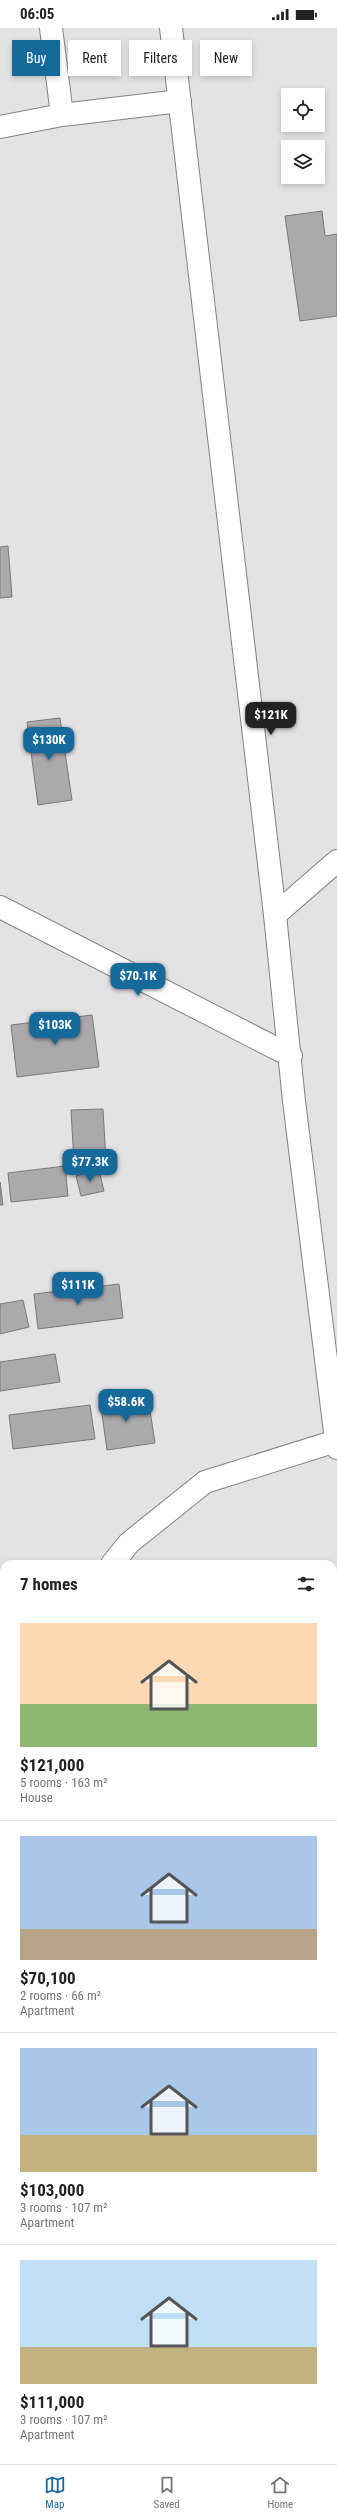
<!DOCTYPE html>
<html lang="en">
<head>
<meta charset="utf-8">
<style>
  :root { --surface:#fff; --page:#f2f2f2; --text:#222; --muted:#767676; --line:#e0e0e0; --accent:#156a9b }
  body { margin:0; font-family:"Roboto Condensed",sans-serif; background:var(--page); color:var(--text); height:100vh; display:flex; flex-direction:column; font-size:15px; white-space:nowrap }
  * { box-sizing:border-box; margin:0 }
  p { font-size:13px; color:var(--muted) }
  .icon { flex:none; width:22px; height:22px; fill:none; stroke:currentColor; stroke-width:2; stroke-linecap:round; stroke-linejoin:round }
  .map { position:relative; flex:1; overflow:hidden }
  .panel { position:absolute; left:0px; top:1532px; width:337px; height:904px; display:flex; flex-direction:column; background:var(--surface); border-radius:12px 12px 0 0; box-shadow:0 2px 6px #0003 }
  .panel>* { flex:none }
  .top-card { position:absolute; left:12px; top:12px; width:313px; height:36px; display:flex; gap:8px }
  .buttons { position:absolute; left:281px; top:60px; display:grid; gap:8px }
  .buttons a { display:grid; place-items:center; width:44px; height:44px; border-radius:0px; background:var(--surface); box-shadow:0 2px 6px #0003; font-size:20px }
  .price { position:absolute; translate:-50% -34px; padding:0 9px; border-radius:8px; background:var(--accent); color:#fff; font-size:13px; line-height:26px; filter:drop-shadow(0 1px 2px #0008) }
  .price::after { content:''; position:absolute; left:50%; top:24px; width:12px; height:9px; margin-left:-6px; background:inherit; clip-path:polygon(0 0,100% 0,50% 100%) }
  .price.selected { background:#222; color:#fff }
  ul { padding:0; list-style:none }
  li { display:grid; align-content:center; gap:8px; height:212px; padding:0 20px }
  li+li { border-top:1px solid var(--line) }
  li span { display:grid; place-items:center; height:124px; border-radius:0px; color:#555 }
  li>.icon { margin-inline-start:auto }
  span .icon { width:72px; height:72px; fill:#fffc; stroke-width:1 }
  li b { font-size:17px }
  h2 { display:flex; justify-content:space-between; align-items:center; height:48px; padding:0 20px; font-size:17px }
  .chip { padding:0 14px; border-radius:0px; background:var(--surface); box-shadow:0 2px 6px #0003; font-size:14px; line-height:36px }
  .chip.selected { background:var(--accent); color:#fff }
  .status { display:flex; justify-content:space-between; align-items:center; height:28px; padding:0 20px; background:var(--surface); direction:ltr }
  .status svg { height:11px; fill:currentColor }
  .dock { display:flex; justify-content:space-around; align-items:center; height:56px; border-top:1px solid var(--line); background:var(--surface); font-size:11px; color:var(--muted) }
  .dock a { display:grid; justify-items:center; gap:2px }
  .dock .selected { color:var(--accent) }
  .map>svg:first-child { display:block }
  .building { fill:#aca9ac; stroke:#7a787a }
  .lines { fill:none; stroke-linecap:round; stroke-linejoin:round }
  .minor-casing { stroke:#848184; stroke-width:24 }
  .tertiary-casing { stroke:#848184; stroke-width:24 }
  .minor { stroke:#fff; stroke-width:22 }
  .tertiary { stroke:#fff; stroke-width:22 }
</style>
</head>
<body>
<div class="status"><b>06:05</b><svg viewBox="0 0 49 12"><path d="M0 12V9h3v3zM5 12V6h3v6zM10 12V3h3v9zM15 12V0h3v12zM26 1h20v11H26zM47 4h2v5h-2z"/></svg></div>
<div class="map">
<svg width="337" height="2436" viewBox="0 0 337 2436">
  <rect width="100%" height="100%" fill="#e5e2e5"/>
  <path class="building" d="M322,183L325,208L337,206V288L300,293L285,188Z
    M8,518L12,569L0,570V519Z
    M60,690L72,772L38,777L27,694Z
    M92,987L99,1039L17,1049L11,997Z
    M103,1081L106,1133L74,1135L71,1082Z
    M65,1138L68,1168L11,1174L8,1145Z
    M99,1142L104,1163L81,1168L76,1148Z
    M0,1154L3,1177H0Z
    M119,1256L123,1290L38,1301L34,1266Z
    M23,1272L29,1299L0,1306V1276Z
    M55,1326L60,1354L0,1363V1334Z
    M133,1367L134,1379L149,1376L155,1415L107,1422L100,1372Z
    M90,1377L95,1411L13,1421L9,1387Z
    M4,2095V2123H3L0,2096Z
    M61,2432H138V2436H62Z
    M138,2432H204L181,2436H138Z"/>
  <g class="lines">
    <defs>
      <path id="minor" d="M51,0L62,87
        M0,99L62,87L180,73
        M0,879L291,1028
        M275,887L337,833
        M112,1536L129,1515L205,1454L336,1413
        M0,1670L4,1666
        M333,2157L337,2156
        M0,2235L4,2234
        M309,2432L311,2436
        M0,2433L3,2436"/>
      <path id="tertiary" d="M171,0L275,887L294,1073L337,1420"/>
    </defs>
    <use href="#minor" class="minor-casing"/>
    <use href="#tertiary" class="tertiary-casing"/>
    <use href="#minor" class="minor"/>
    <use href="#tertiary" class="tertiary"/>
  </g>
</svg>
<div class="buttons">
<a><svg class="icon" aria-label="locate" viewBox="0 0 24 24"><circle cx="12" cy="12" r="6"/><path d="M12 2v4M12 18v4M2 12h4M18 12h4"/></svg></a>
<a><svg class="icon" aria-label="layers" viewBox="0 0 24 24"><path d="M12 4l9 5-9 5-9-5zM3 14l9 5 9-5"/></svg></a>
</div>
<b class="price selected" style="left:271px;top:708px">$121K</b>
<b class="price" style="left:49px;top:733px">$130K</b>
<b class="price" style="left:138px;top:969px">$70.1K</b>
<b class="price" style="left:55px;top:1018px">$103K</b>
<b class="price" style="left:90px;top:1155px">$77.3K</b>
<b class="price" style="left:78px;top:1278px">$111K</b>
<b class="price" style="left:126px;top:1395px">$58.6K</b>
<div class="top-card">
<a class="chip selected">Buy</a>
<a class="chip">Rent</a>
<a class="chip">Filters</a>
<a class="chip">New</a>
</div>
<section class="panel">
<h2>7 homes<svg class="icon" aria-label="filters" viewBox="0 0 24 24"><path d="M4 7h16M4 17h16"/><circle cx="9" cy="7" r="2"/><circle cx="15" cy="17" r="2"/></svg></h2>
<ul>
<li><span style="background:linear-gradient(#ffd9b3 65%,#8fb573 0)"><svg class="icon" aria-label="home" viewBox="0 0 24 24"><path d="M3 11l9-7 9 7M6 9v11h12V9"/></svg></span><div><b>$121,000</b><p>5 rooms · 163 m²</p><p>House</p></div></li>
<li><span style="background:linear-gradient(#a9c7e8 75%,#b9a48a 0)"><svg class="icon" aria-label="home" viewBox="0 0 24 24"><path d="M3 11l9-7 9 7M6 9v11h12V9"/></svg></span><div><b>$70,100</b><p>2 rooms · 66 m²</p><p>Apartment</p></div></li>
<li><span style="background:linear-gradient(#a9c7e8 70%,#c2b280 0)"><svg class="icon" aria-label="home" viewBox="0 0 24 24"><path d="M3 11l9-7 9 7M6 9v11h12V9"/></svg></span><div><b>$103,000</b><p>3 rooms · 107 m²</p><p>Apartment</p></div></li>
<li><span style="background:linear-gradient(#bfe0f5 70%,#c2b280 0)"><svg class="icon" aria-label="home" viewBox="0 0 24 24"><path d="M3 11l9-7 9 7M6 9v11h12V9"/></svg></span><div><b>$111,000</b><p>3 rooms · 107 m²</p><p>Apartment</p></div></li>
</ul>
</section>
</div>
<nav class="dock">
<a class="selected"><svg class="icon" aria-label="map" viewBox="0 0 24 24"><path d="M3 6l6-2 6 2 6-2v14l-6 2-6-2-6 2zM9 4v14M15 6v14"/></svg>Map</a>
<a><svg class="icon" aria-label="saved" viewBox="0 0 24 24"><path d="M7 4h10v16l-5-4-5 4z"/></svg>Saved</a>
<a><svg class="icon" aria-label="home" viewBox="0 0 24 24"><path d="M3 11l9-7 9 7M6 9v11h12V9"/></svg>Home</a>
</nav>
</body>
</html>
